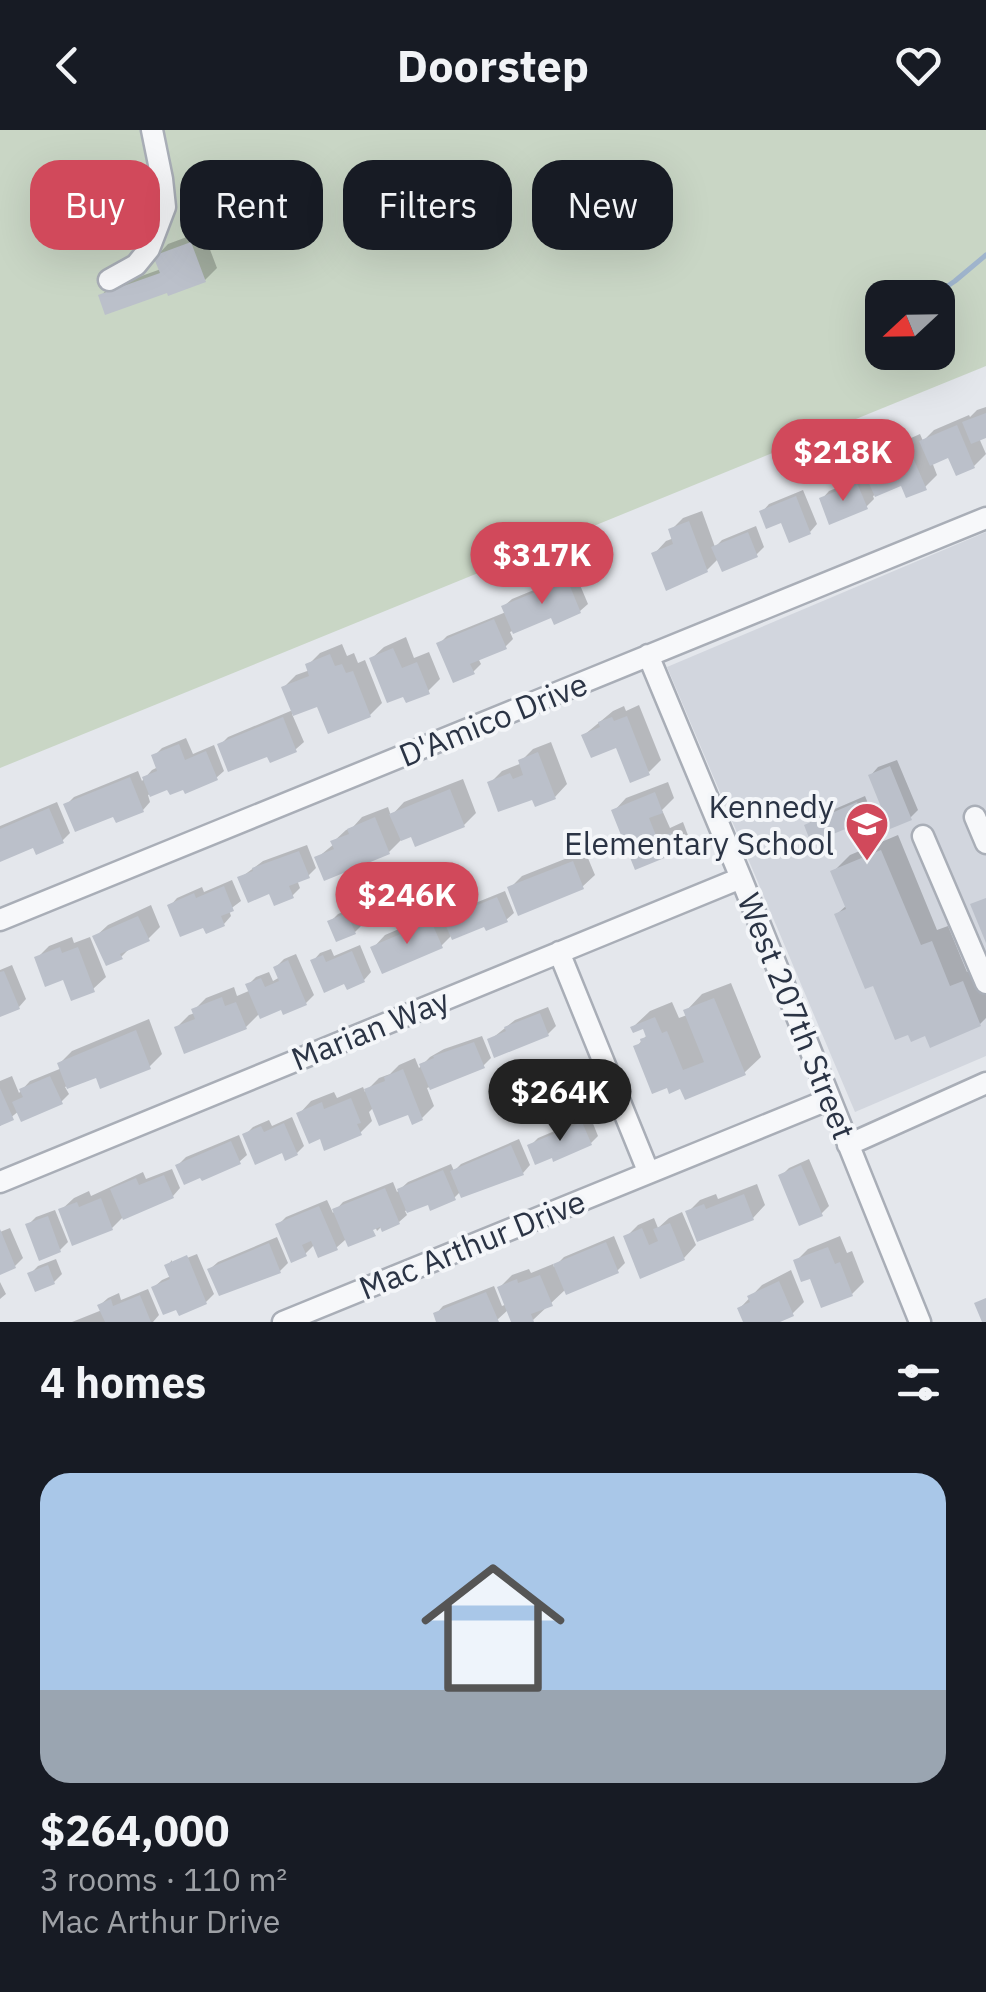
<!DOCTYPE html>
<html lang="en">
<head>
<meta charset="utf-8">
<style>
  :root { --surface:#171b24; --page:#20242c; --text:#f1f3f6; --muted:#9ea1a6; --line:#363941; --accent:#d1495b }
  body { margin:0; font-family:"IBM Plex Sans",sans-serif; background:var(--page); color:var(--text); height:100vh; display:flex; flex-direction:column; font-size:38px; white-space:nowrap }
  * { box-sizing:border-box; margin:0 }
  p { font-size:32px; color:var(--muted) }
  .icon { flex:none; width:55px; height:55px; fill:none; stroke:currentColor; stroke-width:2; stroke-linecap:round; stroke-linejoin:round }
  .map { position:relative; height:1192px; overflow:hidden }
  .panel { display:flex; flex-direction:column; background:var(--surface); flex:1 }
  .panel>* { flex:none }
  .top-card { position:absolute; left:30px; top:30px; width:928px; height:90px; display:flex; gap:20px }
  .needle { width:65px; rotate:248deg }
  .tools { position:absolute; left:865px; top:150px; display:grid; gap:20px }
  .tools a { display:grid; place-items:center; width:90px; height:90px; border-radius:20px; background:var(--surface); box-shadow:0 10px 40px #0002; font-size:50px }
  .price { position:absolute; translate:-50% -85px; padding:0 22px; border-radius:35px; background:var(--accent); color:#fff; font-size:32px; line-height:65px; filter:drop-shadow(0 2px 5px #0008) }
  .price::after { content:''; position:absolute; left:50%; top:60px; width:30px; height:22px; margin-left:-15px; background:inherit; clip-path:polygon(0 0,100% 0,50% 100%) }
  .price.selected { background:#222; color:#fff }
  ul { padding:0; list-style:none }
  li { display:grid; align-content:center; gap:20px; height:530px; padding:0 40px }
  li+li { border-top:2px solid var(--line) }
  li span { display:grid; place-items:center; height:310px; border-radius:30px; color:#555 }
  li>.icon { margin-inline-start:auto }
  span .icon { width:180px; height:180px; fill:#fffc; stroke-width:1 }
  li b { font-size:42px }
  h2 { display:flex; justify-content:space-between; align-items:center; height:120px; padding:0 40px; font-size:42px }
  .chip { padding:0 35px; border-radius:30px; background:var(--surface); box-shadow:0 10px 40px #0002; font-size:35px; line-height:90px }
  .chip.selected { background:var(--accent); color:#fff }
  header { display:flex; justify-content:space-between; align-items:center; height:130px; padding:0 40px; background:var(--surface); font-size:45px; font-weight:700 }
  .map>svg:first-child { display:block }
  .built { fill:#d2d6de }
  .green { fill:#c9d6c5; fill-rule:evenodd }
  .shadow { fill:#0003 }
  .lines { fill:none; stroke-linecap:round; stroke-linejoin:round }
  .stream { stroke:#9fb4cc; stroke-width:5 }
  .building { fill:#bbc0ca }
  .minor-casing { stroke:#a9aeb7; stroke-width:25 }
  .minor { stroke:#f7f8fa; stroke-width:20 }
  .labels { text-anchor:middle; dominant-baseline:central; stroke-width:8; stroke-linejoin:round; paint-order:stroke }
  .street-label { font-size:32px; fill:#2b3445; stroke:#f4f6f9 }
  .poi-label { font-size:32px; fill:#2b3445; stroke:#f4f6f9; text-anchor:end }
</style>
</head>
<body>
<header><svg class="icon" aria-label="back" viewBox="0 0 24 24"><path d="M15 5l-7 7 7 7"/></svg>Doorstep<svg class="icon" aria-label="heart" viewBox="0 0 24 24"><path d="M12 20l-8-8c-3-5 5-10 8-4 3-6 11-1 8 4z"/></svg></header>
<div class="map">
<svg width="986" height="1192" viewBox="0 0 986 1192">
  <rect width="100%" height="100%" fill="#e4e7ec"/>
  <path class="built" d="M986,402V926L855,982L667,537Z"/>
  <path class="green" d="M0,0H986V236L0,638ZM882,168H938V222H882Z"/>
  <path class="shadow" d="M203,101L217,138L205,150L101,166L108,158L161,139L156,127L168,114Z
    M986,277V306L979,308L986,324L974,336L950,324L932,332L937,345L925,357L902,353L873,366L874,369L866,377L822,369L829,361L869,345L867,342L893,316L920,304L923,311L934,300L969,285L970,287L977,280Z
    M803,360L817,394L810,402L762,382L769,374Z
    M702,381L715,417L722,410L756,396L764,417L756,425L719,428L707,440L654,424L666,411L674,408L671,400L683,388Z
    M575,443L588,474L580,481L552,485L510,502L513,509L505,517L478,528L481,534L473,542L439,514L447,506L506,482L504,476L512,469Z
    M406,507L414,528L429,522L440,549L428,561L371,529L384,517Z
    M342,514L347,526L354,523L358,533L365,530L382,573L370,585L319,574L292,584L304,612L296,619L271,630L268,623L220,615L228,607L293,580L284,557L296,545L310,540L308,535L320,523Z
    M639,575L661,630L649,642L617,615L584,605L613,581L624,576L626,581Z
    M186,608L193,624L214,615L224,641L216,648L169,657L148,665L150,672L143,680L115,683L66,675L74,667L138,641L142,651L152,640L158,637L154,626L162,618Z
    M551,612L567,654L555,667L533,666L490,653L502,641L522,633L521,631L533,619Z
    M897,630L918,680L910,688L871,645L878,637Z
    M463,649L476,683L464,695L413,704L403,708L389,722L317,728L334,714L333,712L346,700L353,697L362,687L388,677L391,686L404,672Z
    M668,652L674,668L662,680L670,698L683,692L689,708L677,720L636,737L614,681L626,668Z
    M865,666L871,681L863,689L807,696L814,688Z
    M57,672L70,703L62,711L34,715L0,729V696Z
    M898,705L937,800L948,796L967,842L979,837L986,853V888L980,894L926,903L875,853L837,784L847,775L833,742L850,725Z
    M307,715L316,738L308,746L297,750L300,758L292,766L271,761L240,748L263,731Z
    M585,721L595,745L582,757L510,758L522,746Z
    M232,750L241,771L229,780L231,786L224,794H205L170,776L177,768L202,757L204,762Z
    M505,761L514,783L506,790L485,794L452,805L441,816L373,818L385,805L443,780L447,788L453,782Z
    M151,775L160,797L148,809L132,816L121,827L95,807L108,795Z
    M355,777L363,794L355,802L330,792L338,784Z
    M72,807L74,813L90,807L106,847L93,859L64,847L37,828L49,816Z
    M360,815L371,842L364,850L313,831L320,823L331,819L334,826Z
    M296,824L314,865L306,873L282,876L260,883L246,897L176,898L189,885L195,883L194,880L206,868L234,857L237,866L251,860L248,855L256,847L269,842L273,851L280,847L276,837L284,829Z
    M12,835L26,869L19,877L0,885V840Z
    M731,853L761,927L744,943L682,956L636,917L648,904L645,896L633,897L650,881L672,872L679,888L687,885L686,881L702,864Z
    M548,877L556,896L548,904L490,910L515,890Z
    M149,889L162,924L150,936L97,944L65,957L69,964L61,972L19,981L0,996V951L12,946L19,963L30,951L62,938L60,933L72,921Z
    M482,906L491,928L483,936L427,958L434,976L422,988L409,982L374,977L369,982L372,991L360,1003L321,1006L299,984L311,971L334,962L337,968L363,957L365,962L379,948L390,944L399,935L415,928L419,938L430,927L444,919Z
    M590,986L598,1006L591,1013L553,1025L530,1016L538,1008Z
    M292,987L304,1016L297,1023L245,1005L253,997L269,990L272,996Z
    M239,1005L247,1025L239,1032L178,1035L186,1027Z
    M519,1009L530,1035L523,1043L461,1061L454,1068L429,1071L405,1081L407,1085L399,1092L382,1096L377,1101L371,1087L336,1118L315,1114L305,1124L278,1095L286,1087L327,1070L333,1083L343,1072L393,1052L397,1062L408,1052L451,1034L454,1041L461,1034Z
    M809,1029L829,1076L821,1084L781,1046L789,1038Z
    M172,1039L180,1058L173,1066L123,1087L112,1098L61,1080L74,1068L89,1061L91,1066L143,1042L146,1049Z
    M757,1054L765,1075L753,1088L688,1082L700,1070L716,1064L718,1069Z
    M55,1080L68,1112L60,1120L28,1095L36,1087Z
    M682,1082L696,1115L684,1128L626,1107L638,1095L654,1088L658,1098L669,1088Z
    M10,1098L23,1128L15,1136L0,1142V1102Z
    M614,1106L625,1133L617,1141L566,1159L533,1190L509,1179L497,1190L436,1184L443,1176L494,1156L502,1176L507,1174L500,1157L512,1145L529,1139L531,1143L553,1134L554,1137L564,1127Z
    M840,1106L847,1123L852,1121L864,1152L852,1164L811,1146L796,1131L808,1119Z
    M277,1107L288,1133L280,1141L210,1139L218,1132Z
    M197,1124L214,1164L206,1172L178,1176L154,1157L162,1150L171,1146L167,1136L172,1130V1134Z
    M56,1129L62,1144L54,1152L30,1144L38,1136Z
    M791,1140L804,1172L792,1184L740,1178L762,1155Z
    M0,1152L6,1164L0,1169Z
    M148,1159L159,1185L153,1192H72L102,1180L100,1175L108,1168L119,1163L121,1170Z"/>
  <g class="lines">
    <path class="stream" d="M930,168L955,151L986,125
      M873,232L882,205"/>
  </g>
  <path class="building" d="M191,112L206,152L168,166L167,163L105,185L98,165L160,143L153,126Z
    M986,283V308L971,314L962,292Z
    M957,295L975,338L956,346L948,328L930,336L919,311Z
    M907,314L927,360L906,368L901,356L875,367L864,342L881,335L878,327Z
    M857,353L868,379L829,395L819,368Z
    M796,366L811,404L789,413L781,393L766,399L759,381Z
    M689,391L708,442L666,461L651,423L673,414L668,399Z
    M748,402L758,427L722,442L711,417Z
    M567,449L581,483L554,495L551,488L513,504L501,476Z
    M494,489L507,519L470,534L475,544L453,553L436,513Z
    M393,518L402,538L417,532L430,564L406,573L403,567L387,573L369,528Z
    M330,524L335,536L342,534L346,543L353,541L371,587L328,604L317,577L293,586L281,557L309,546L305,534Z
    M627,586L650,645L630,653L616,618L591,628L581,605L600,597L598,592L612,587L614,591Z
    M283,587L297,622L270,633L267,627L228,642L217,614Z
    M179,614L185,630L206,621L218,650L185,664L183,660L170,665L167,660L150,667L142,647L157,641L151,625Z
    M538,622L556,669L535,677L532,670L498,682L487,652L510,643L513,649L523,645L518,630Z
    M890,636L912,690L890,699L868,645Z
    M130,647L144,682L116,693L113,687L75,702L63,674Z
    M450,659L465,697L415,717L411,707L401,711L389,684Z
    M655,662L663,683L649,688L657,708L671,703L679,722L635,740L611,680Z
    M857,672L865,691L811,713L804,695Z
    M49,678L64,713L36,725L33,718L0,732V699Z
    M375,687L390,724L324,751L314,727L334,719L330,711L349,704L347,699Z
    M881,720L921,815L932,811L950,856L963,851L981,896L930,918L925,906L911,912L908,905L895,910L873,856L865,859L834,784L846,779L830,741Z
    M299,721L310,748L289,756L294,768L274,776L269,764L248,773L237,747L253,741L252,738Z
    M573,731L584,759L518,786L507,757Z
    M224,756L234,781L221,786L225,796L206,804L203,798L180,807L167,775L194,763L196,768Z
    M497,767L508,792L486,801L484,797L452,810L443,789Z
    M986,768V813L970,774Z
    M347,783L356,804L336,812L327,791Z
    M138,786L150,811L120,824L123,829L106,836L92,806Z
    M431,791L443,818L382,844L370,817Z
    M60,817L62,823L78,817L95,862L71,871L63,850L45,857L34,827Z
    M352,821L365,852L347,860L344,854L324,863L310,830L323,825L326,832Z
    M288,830L307,875L283,885L281,880L260,889L245,854L261,848L265,857L279,851L273,837Z
    M4,841L20,879L0,887V842Z
    M222,867L225,876L236,872L247,899L184,924L174,897L195,889L191,879Z
    M714,868L746,945L685,970L680,959L669,964L667,958L652,964L633,916L641,913L640,909L646,907L643,899L633,903L630,897L655,887L662,903L667,901L683,940L704,932L683,880Z
    M540,883L549,906L494,928L487,909L506,901L504,897Z
    M136,900L151,939L100,959L96,948L67,959L57,933Z
    M474,912L485,938L430,960L419,934L434,928L433,926Z
    M403,939L423,990L412,995L408,985L379,996L364,959L385,951L384,947Z
    M50,946L63,974L21,992L12,972L23,967L19,959Z
    M0,958L14,990L0,996Z
    M351,968L361,993L357,994L362,1005L324,1021L320,1009L309,1014L296,983L322,972L324,979Z
    M582,992L592,1015L553,1032L552,1028L535,1035L527,1015Z
    M284,993L298,1025L285,1031L282,1023L255,1035L242,1004L261,996L264,1002Z
    M231,1011L241,1034L202,1051L200,1048L184,1055L175,1035Z
    M511,1015L524,1045L461,1068L450,1041Z
    M801,1035L823,1086L799,1096L778,1045Z
    M443,1040L456,1070L430,1081L428,1075L407,1083L397,1059Z
    M164,1045L174,1068L123,1090L110,1059L136,1048L139,1055Z
    M385,1058L400,1094L382,1102L380,1097L373,1100L376,1106L348,1117L332,1079Z
    M744,1064L754,1090L697,1112L685,1081L704,1074L706,1079Z
    M101,1068L113,1100L72,1116L58,1079L77,1072L79,1077Z
    M319,1076L338,1120L318,1128L311,1111L302,1115L307,1126L291,1133L275,1094Z
    M48,1086L61,1122L39,1131L25,1094Z
    M670,1093L685,1130L640,1149L623,1106L642,1098L649,1115L658,1111L653,1099Z
    M0,1099L16,1138L0,1145Z
    M606,1112L619,1143L566,1165L553,1134Z
    M269,1113L281,1143L219,1166L207,1139Z
    M828,1117L835,1134L840,1132L853,1166L821,1178L810,1149L801,1152L793,1130Z
    M187,1125L207,1174L179,1186L176,1180L163,1185L151,1157L170,1149L164,1135Z
    M48,1135L55,1154L35,1162L27,1143Z
    M540,1145L553,1176L531,1184L534,1192H511L497,1157L517,1149L518,1153Z
    M779,1151L794,1186L780,1192H743L737,1178L750,1172L747,1166Z
    M486,1162L499,1192H436L433,1183Z
    M140,1165L151,1192H105L97,1175L111,1169L113,1176Z
    M986,1168V1192H982L974,1173Z"/>
  <g class="lines">
    <defs>
      <path id="minor" d="M109,150L136,135L149,119L165,77L162,49L152,0
        M648,525L741,748L920,1192
        M975,687L986,713
        M923,706L986,853
        M0,790L986,388
        M559,822L648,1041
        M848,1015L986,953
        M0,1052L741,748
        M283,1192L830,969"/>
    </defs>
    <use href="#minor" class="minor-casing"/>
    <use href="#minor" class="minor"/>
  </g>
  <defs>
    <symbol id="school-pin" viewBox="-11 -11 22 30"><path d="M0 17L-7.5 6A9.5 9.5 0 1 1 7.5 6Z" fill="#d1495b" stroke="#f4f6f9"/><path d="M0-5L7-2L0 1L-7-2ZM-4 1L0 2.5L4 1V4Q0 6-4 4Z" fill="#fff"/></symbol>
  </defs>
  <g fill-rule="evenodd">
    <use href="#school-pin" x="842" y="669" width="50" height="68"/>
  </g>
  <g class="labels">
    <g class="street-label">
      <text transform="translate(493 589) rotate(-22)">D'Amico Drive</text>
      <text transform="translate(797 886) rotate(68)">West 207th Street</text>
      <text transform="translate(370 899) rotate(-22)">Marian Way</text>
      <text transform="translate(472 1114) rotate(-22)">Mac Arthur Drive</text>
    </g>
    <g class="poi-label">
      <text x="834" y="676">Kennedy<tspan x="834" dy="37">Elementary School</tspan></text>
    </g>
  </g>
</svg>
<div class="tools">
<a><svg class="needle" viewBox="-14 -14 28 28"><path d="M0-13l5 13h-10z" fill="#e53935"/><path d="M0 13l5-13h-10z" fill="#9ea1a6"/></svg></a>
</div>
<b class="price" style="left:843px;top:374px">$218K</b>
<b class="price" style="left:542px;top:477px">$317K</b>
<b class="price" style="left:407px;top:817px">$246K</b>
<b class="price selected" style="left:560px;top:1014px">$264K</b>
<div class="top-card">
<a class="chip selected">Buy</a>
<a class="chip">Rent</a>
<a class="chip">Filters</a>
<a class="chip">New</a>
</div>
</div>
<section class="panel">
<h2>4 homes<svg class="icon" aria-label="filters" viewBox="0 0 24 24"><path d="M4 7h16M4 17h16"/><circle cx="9" cy="7" r="2"/><circle cx="15" cy="17" r="2"/></svg></h2>
<ul>
<li><span style="background:linear-gradient(#a9c7e8 70%,#9aa5b1 0)"><svg class="icon" aria-label="home" viewBox="0 0 24 24"><path d="M3 11l9-7 9 7M6 9v11h12V9"/></svg></span><div><b>$264,000</b><p>3 rooms · 110 m²</p><p>Mac Arthur Drive</p></div></li>
</ul>
</section>
</body>
</html>
